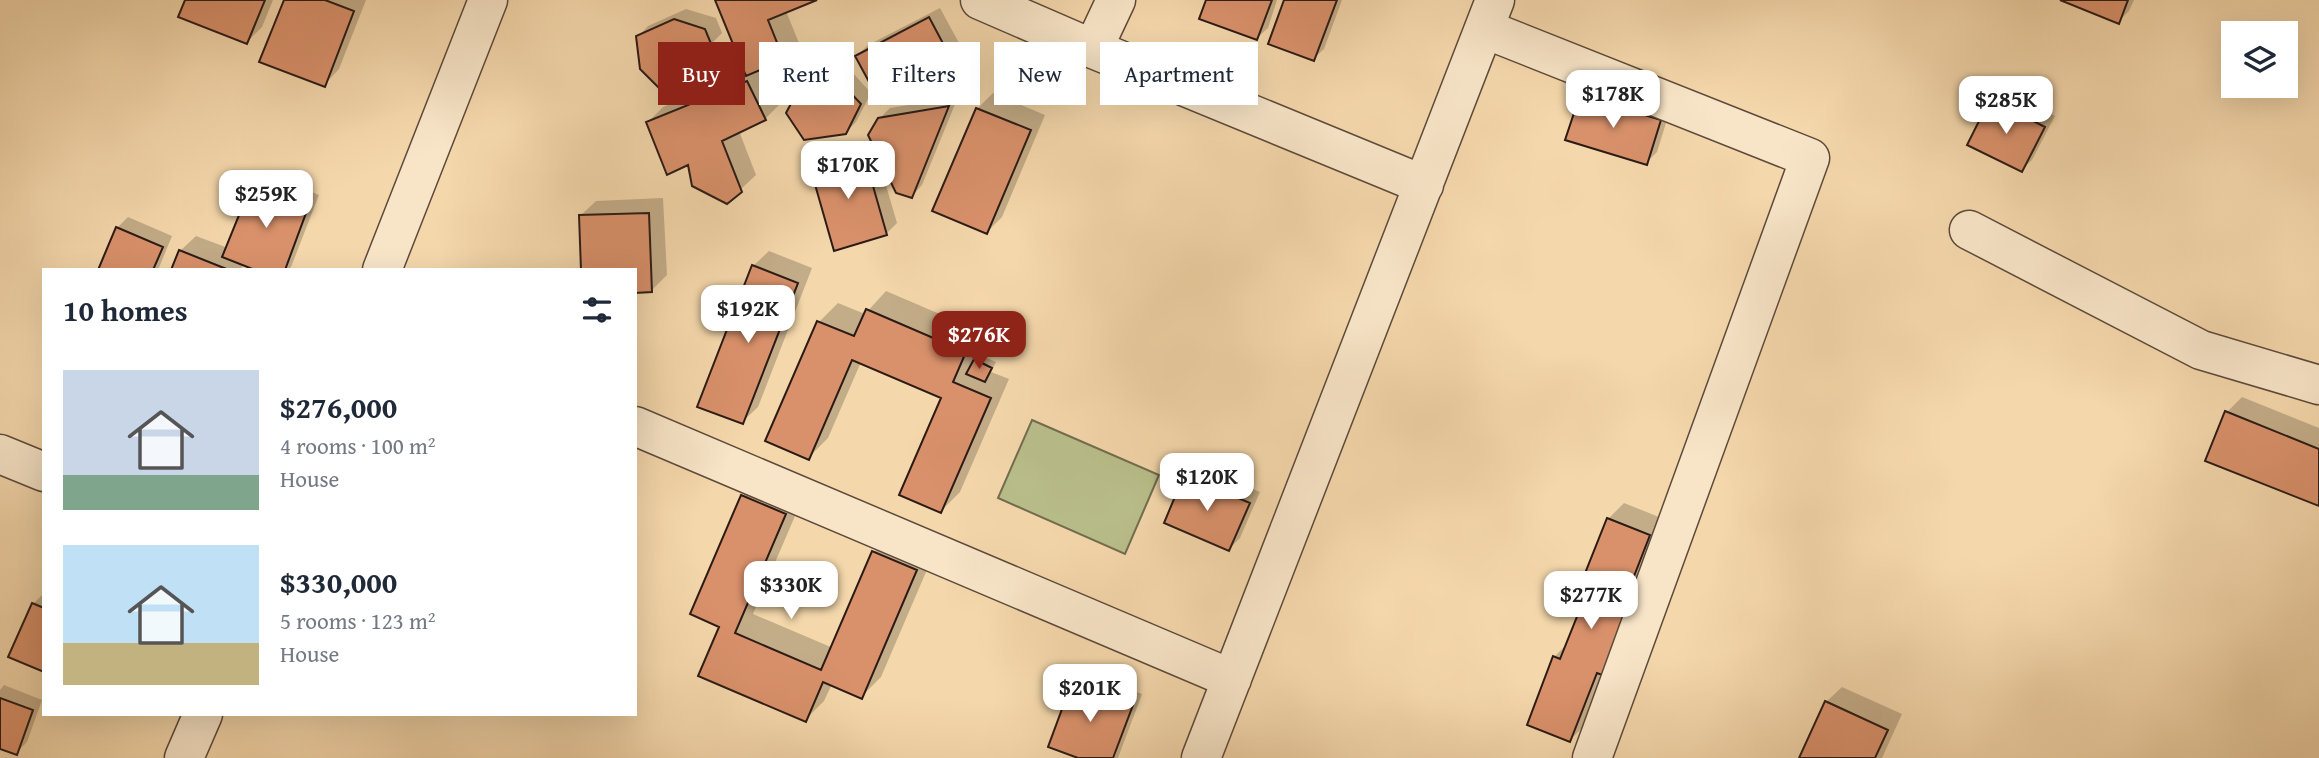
<!DOCTYPE html>
<html lang="en">
<head>
<meta charset="utf-8">
<style>
  :root { --surface:#fff; --page:#f6f6f7; --text:#1f2937; --muted:#747a83; --accent:#8f2418 }
  body { margin:0; font-family:"Gentium Book Plus",serif; background:var(--page); color:var(--text); height:100vh; display:flex; flex-direction:column; font-size:26px; white-space:nowrap }
  * { box-sizing:border-box; margin:0 }
  p { font-size:23px; color:var(--muted) }
  .icon { flex:none; width:38px; height:38px; fill:none; stroke:currentColor; stroke-width:2; stroke-linecap:round; stroke-linejoin:round }
  .map { position:relative; flex:1; overflow:hidden }
  .panel { position:absolute; left:42px; top:268px; width:595px; height:448px; display:flex; flex-direction:column; background:var(--surface); border-radius:0px; box-shadow:0 7px 28px #0002 }
  .panel>* { flex:none }
  .hud { position:absolute; left:658px; top:42px; width:665px; height:63px; display:flex; gap:14px }
  .controls { position:absolute; left:2221px; top:21px; display:grid; gap:14px }
  .controls a { display:grid; place-items:center; width:77px; height:77px; border-radius:0px; background:var(--surface); box-shadow:0 7px 28px #0002; font-size:35px }
  .price { position:absolute; translate:-50% -60px; padding:0 16px; border-radius:14px; background:#fff; color:#222; font-size:23px; line-height:46px; filter:drop-shadow(0 2px 4px #0008) }
  .price::after { content:''; position:absolute; left:50%; top:42px; width:21px; height:16px; margin-left:-10px; background:inherit; clip-path:polygon(0 0,100% 0,50% 100%) }
  .price.on { background:var(--accent); color:#fff }
  ul { padding:0; list-style:none }
  li { display:flex; align-items:center; gap:21px; height:175px; padding:0 21px }
  li span { display:grid; place-items:center; flex:none; width:196px; height:140px; border-radius:0px; color:#555 }
  li>.icon { margin-inline-start:auto }
  span .icon { width:84px; height:84px; fill:#fffc; stroke-width:1 }
  li b { font-size:30px }
  h2 { display:flex; justify-content:space-between; align-items:center; height:84px; padding:0 21px; font-size:30px }
  .tag { padding:0 24px; border-radius:0px; background:var(--surface); box-shadow:0 7px 28px #0002; font-size:24px; line-height:63px }
  .tag.on { background:var(--accent); color:#fff }
  .map>svg:first-child { display:block }
  .green { fill:#b9bf8b; stroke:#726d50; stroke-width:2 }
  .shadow { fill:#0003 }
  .building { fill:#d9916b; stroke:#2b1b16; stroke-width:2 }
  .lines { fill:none; stroke-linecap:round; stroke-linejoin:round }
  .minor-casing { stroke:#5d4a3b; stroke-width:41 }
  .minor { stroke:#f8e5c8; stroke-width:38 }
</style>
</head>
<body>
<div class="map">
<svg width="2319" height="758" viewBox="0 0 2319 758">
  <rect width="100%" height="100%" fill="#f4d7ab"/>
  <filter id="stains"><feTurbulence type="fractalNoise" baseFrequency=".00286" numOctaves="4"/><feColorMatrix values="0 0 0 0 .2 0 0 0 0 .09 0 0 0 0 .02 0 0 0 .5 -.17"/></filter>
  <radialGradient id="worn" r=".72"><stop offset=".6" stop-color="#630" stop-opacity="0"/><stop offset="1" stop-color="#630" stop-opacity=".3"/></radialGradient>
  <path class="green" d="M1032,420L1159,475L1125,554L998,498Z"/>
  <path class="shadow" d="M187,0H273L262,27L247,42Z
    M286,0H366L339,69L324,85Z
    M716,0H812L786,11L799,43L783,59L762,67L781,103L765,119L739,131L756,175L740,190L689,163L648,122L663,107L747,73Z
    M1207,0H1277L1268,28L1257,38Z
    M1286,0H1342L1324,49L1313,59Z
    M2064,0H2134L2129,11L2118,22Z
    M940,8L965,54L954,64L881,102L857,56L868,45Z
    M686,9L716,18L722,33L711,44L685,45L682,56L702,60V76L691,87L638,37L648,26Z
    M843,62L871,93L856,122L845,133L804,82L815,70Z
    M1592,85L1670,110L1657,152L1646,163L1581,96Z
    M2002,90L2055,116L2032,160L2021,170L1991,100Z
    M993,93L1045,115L1002,217L987,232L977,109Z
    M958,97L922,185L912,196L876,151L897,223L886,234L811,167L822,157L874,142L879,119L890,108Z
    M264,173L319,195L291,267L288,270H260L244,263L241,270H173L180,251L196,236L228,248L253,184Z
    M663,198L667,275L651,291L635,270L580,216L596,201Z
    M128,217L172,236L158,270H100L117,228Z
    M769,251L812,268L758,407L742,422L753,266Z
    M886,291L984,333L970,365L980,355L996,362L991,372L1009,379L960,492L941,511L943,397L861,362L828,438L809,457L819,322L838,303L865,314Z
    M2242,397L2319,428V505L2227,412Z
    M1196,465L1260,492L1240,538L1229,549L1186,476Z
    M762,477L804,495L753,614L833,648L874,552L893,533L935,551L881,677L862,696L832,684L824,701L805,720L722,626L743,496Z
    M1624,503L1664,519L1585,725L1570,740L1554,657L1568,643L1590,588L1608,519Z
    M44,593V670L33,604Z
    M1084,672L1142,694L1118,758H1083L1073,683Z
    M4,685L42,700L27,742L16,753L0,747V690Z
    M1842,687L1902,714L1882,758H1801L1826,702Z"/>
  <path class="building" d="M185,0H265L247,44L178,17Z
    M284,0H325L354,11L325,87L259,62Z
    M715,0H817L768,20L784,60L746,76Z
    M1206,0H1272L1257,40L1199,19Z
    M1284,0H1337L1314,61L1268,44Z
    M2060,0H2128L2119,24Z
    M929,17L955,66L881,104L855,56Z
    M674,19L705,29L712,46L677,47L673,66L692,70V89H660L640,69L636,36Z
    M831,72L861,104L846,134L804,140L786,113L803,81Z
    M747,81L766,120L722,141L742,192L727,204L692,186L688,165L667,175L646,122Z
    M1580,95L1661,120L1647,165L1565,140Z
    M1990,99L2045,127L2022,172L1967,145Z
    M949,106L912,198L896,193L868,135L878,118Z
    M976,108L1031,130L987,234L932,211Z
    M863,151L887,235L834,251L810,167Z
    M252,183L309,205L285,270H255L222,257Z
    M649,213L652,292L635,293V270H581L579,215Z
    M116,227L163,247L153,270H98Z
    M179,250L229,270H171Z
    M752,265L798,283L743,424L697,407Z
    M866,309L966,352L953,382L991,398L941,513L899,495L941,398L852,360L809,460L765,441L817,321L854,336Z
    M974,359L992,368L985,382L966,374Z
    M2225,411L2319,449V506L2205,461Z
    M1184,475L1250,503L1229,551L1164,523Z
    M741,495L786,514L735,633L821,670L872,551L917,570L862,699L823,682L806,722L698,676L719,627L690,614Z
    M1607,518L1650,535L1624,602L1633,606L1605,676L1597,673L1570,742L1527,725L1553,656L1560,659L1588,589L1580,586Z
    M32,603L44,608V672L8,657Z
    M1072,682L1133,705L1113,758H1078L1048,747Z
    M0,698L33,710L17,755L0,749Z
    M1825,701L1888,730L1875,758H1799Z"/>
  <g class="lines">
    <defs>
      <path id="minor" d="M980,0L1093,49L1424,185
        M1485,29L1810,158L1592,758
        M1093,49L1116,0
        M1969,230L2201,350L2319,385
        M382,270L488,0
        M635,426L1232,679
        M0,454L44,472
        M184,758L203,714
        M1201,758L1495,0"/>
    </defs>
    <use href="#minor" class="minor-casing"/>
    <use href="#minor" class="minor"/>
  </g>
  <rect width="100%" height="100%" filter="url(#stains)"/>
  <rect width="100%" height="100%" fill="url(#worn)"/>
</svg>
<div class="controls">
<a><svg class="icon" aria-label="layers" viewBox="0 0 24 24"><path d="M12 4l9 5-9 5-9-5zM3 14l9 5 9-5"/></svg></a>
</div>
<b class="price" style="left:1613px;top:130px">$178K</b>
<b class="price" style="left:2006px;top:136px">$285K</b>
<b class="price" style="left:848px;top:201px">$170K</b>
<b class="price" style="left:266px;top:230px">$259K</b>
<b class="price" style="left:748px;top:345px">$192K</b>
<b class="price on" style="left:979px;top:371px">$276K</b>
<b class="price" style="left:1207px;top:513px">$120K</b>
<b class="price" style="left:791px;top:621px">$330K</b>
<b class="price" style="left:1591px;top:631px">$277K</b>
<b class="price" style="left:1090px;top:724px">$201K</b>
<div class="hud">
<a class="tag on">Buy</a>
<a class="tag">Rent</a>
<a class="tag">Filters</a>
<a class="tag">New</a>
<a class="tag">Apartment</a>
</div>
<section class="panel">
<h2>10 homes<svg class="icon" aria-label="filters" viewBox="0 0 24 24"><path d="M4 7h16M4 17h16"/><circle cx="9" cy="7" r="2"/><circle cx="15" cy="17" r="2"/></svg></h2>
<ul>
<li><span style="background:linear-gradient(#c9d6e8 75%,#7fa58c 0)"><svg class="icon" aria-label="home" viewBox="0 0 24 24"><path d="M3 11l9-7 9 7M6 9v11h12V9"/></svg></span><div><b>$276,000</b><p>4 rooms · 100 m²</p><p>House</p></div></li>
<li><span style="background:linear-gradient(#bfe0f5 70%,#c2b280 0)"><svg class="icon" aria-label="home" viewBox="0 0 24 24"><path d="M3 11l9-7 9 7M6 9v11h12V9"/></svg></span><div><b>$330,000</b><p>5 rooms · 123 m²</p><p>House</p></div></li>
</ul>
</section>
</div>
</body>
</html>
